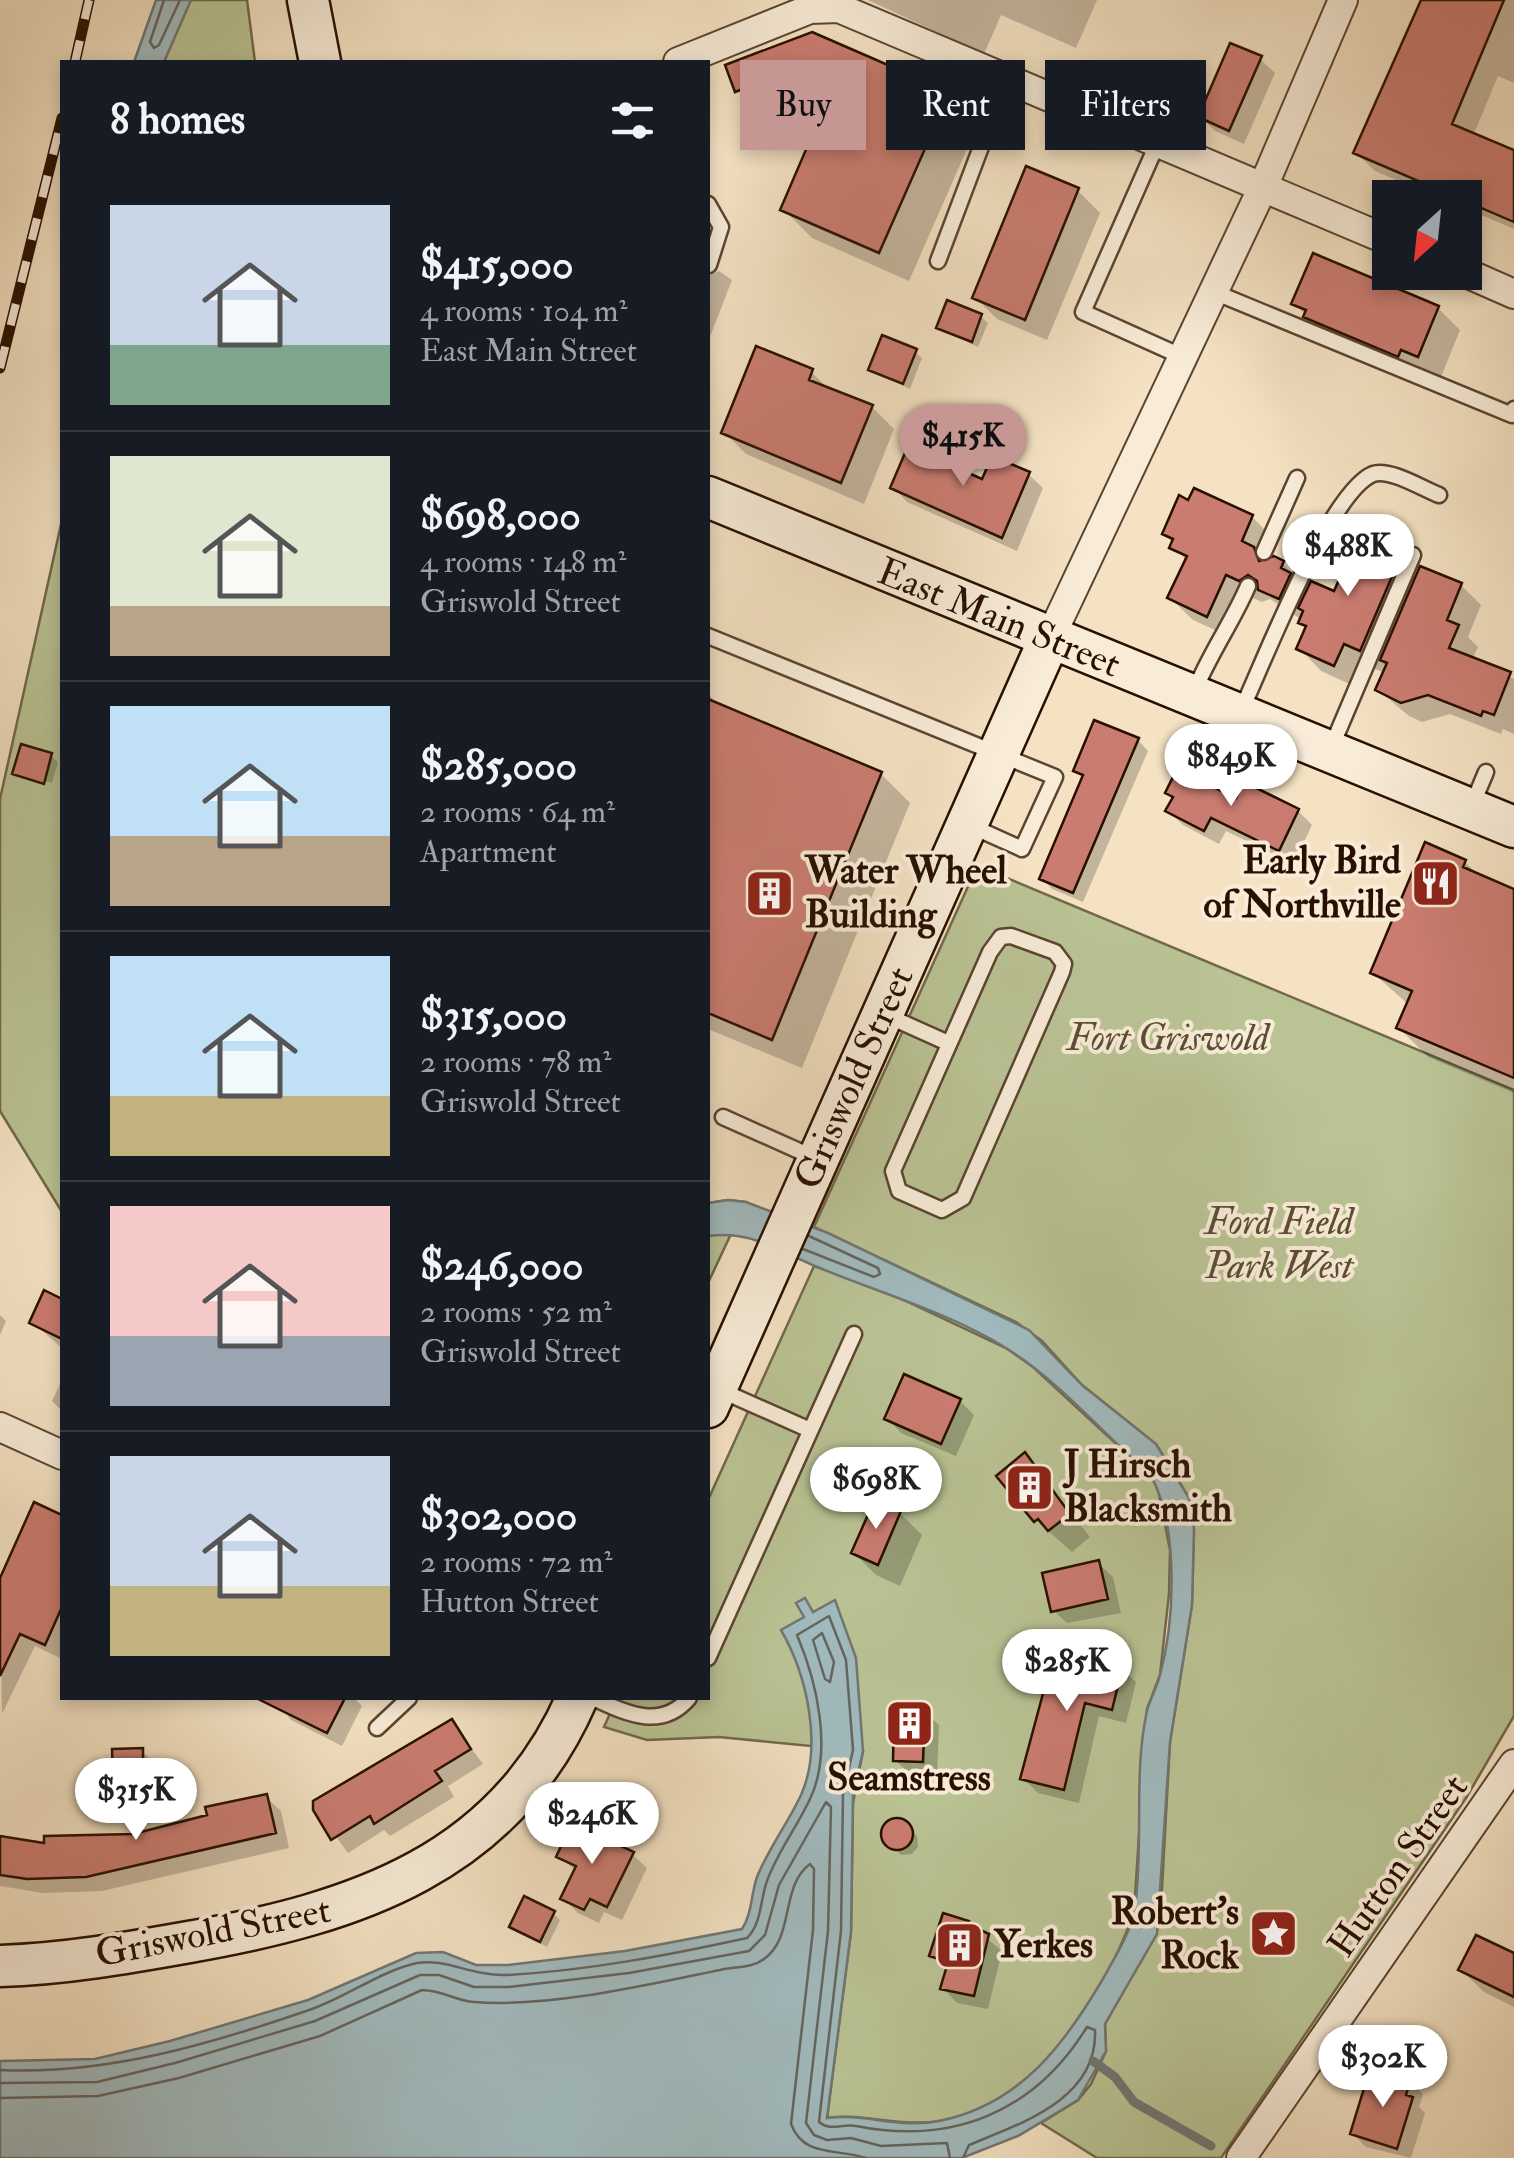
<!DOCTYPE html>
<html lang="en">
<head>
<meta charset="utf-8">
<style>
  :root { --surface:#171b24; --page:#242831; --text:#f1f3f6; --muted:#9ea1a6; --line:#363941; --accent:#c59692 }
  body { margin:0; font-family:"IM FELL Double Pica",serif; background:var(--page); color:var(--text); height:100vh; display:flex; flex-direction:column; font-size:38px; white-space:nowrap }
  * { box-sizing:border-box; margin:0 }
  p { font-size:32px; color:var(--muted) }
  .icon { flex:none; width:55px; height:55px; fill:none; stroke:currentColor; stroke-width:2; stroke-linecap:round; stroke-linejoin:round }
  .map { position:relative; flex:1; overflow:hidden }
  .side { position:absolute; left:60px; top:60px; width:650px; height:1640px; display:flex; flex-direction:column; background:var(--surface); border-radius:0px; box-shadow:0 5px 15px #0003 }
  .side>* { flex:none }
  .hud { position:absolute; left:740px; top:60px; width:622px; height:90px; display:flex; gap:20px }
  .needle { width:65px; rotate:207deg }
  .controls { position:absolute; left:1372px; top:180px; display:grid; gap:20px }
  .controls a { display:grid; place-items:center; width:110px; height:110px; border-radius:0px; background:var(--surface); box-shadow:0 5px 15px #0003; font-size:50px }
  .price { position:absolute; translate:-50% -85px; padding:0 22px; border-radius:35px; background:#fff; color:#222; font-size:32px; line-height:65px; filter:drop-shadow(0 2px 5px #0008) }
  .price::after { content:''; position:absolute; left:50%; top:60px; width:30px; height:22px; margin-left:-15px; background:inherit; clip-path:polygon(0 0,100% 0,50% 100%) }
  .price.on { background:var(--accent); color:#111 }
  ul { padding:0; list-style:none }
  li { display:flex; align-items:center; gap:30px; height:250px; padding:0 50px }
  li+li { border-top:2px solid var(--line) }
  li span { display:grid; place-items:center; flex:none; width:280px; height:200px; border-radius:0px; color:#555 }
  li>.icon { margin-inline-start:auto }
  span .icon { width:120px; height:120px; fill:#fffc; stroke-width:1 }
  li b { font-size:42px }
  h2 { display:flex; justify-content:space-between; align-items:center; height:120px; padding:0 50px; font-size:42px }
  .pill { padding:0 35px; border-radius:0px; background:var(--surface); box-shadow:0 5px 15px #0003; font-size:35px; line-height:90px }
  .pill.on { background:var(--accent); color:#111 }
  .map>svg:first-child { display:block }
  .green { fill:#bac394; stroke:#71694a; stroke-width:2.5 }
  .water { fill:#a1bbbf; stroke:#717673; stroke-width:2.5 }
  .shadow { fill:#0003 }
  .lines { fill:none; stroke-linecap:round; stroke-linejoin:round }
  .shore { stroke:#646560; stroke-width:2.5 }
  .stream { stroke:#717673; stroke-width:9 }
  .building { fill:#ca7c70; stroke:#280f01; stroke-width:2.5 }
  .lane-casing { stroke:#5b4432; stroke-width:19 }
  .street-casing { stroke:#5b4432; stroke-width:32 }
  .secondary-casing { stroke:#280f01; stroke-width:45 }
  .lane { stroke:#f8ecd8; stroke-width:14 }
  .street { stroke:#f8ecd8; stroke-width:28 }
  .secondary { stroke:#f8ecd8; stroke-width:40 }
  .rail-casing { stroke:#280f01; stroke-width:11 }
  .rail { stroke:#f8ecd8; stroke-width:8; stroke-dasharray:22; stroke-linecap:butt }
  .labels { text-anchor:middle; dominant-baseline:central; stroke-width:8; stroke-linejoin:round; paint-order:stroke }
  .street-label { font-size:38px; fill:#280f01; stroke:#f8ecd8 }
  .poi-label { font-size:38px; font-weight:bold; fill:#280f01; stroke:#f8ecd8; text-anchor:start }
  .park-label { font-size:38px; font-style:italic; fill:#5b4e34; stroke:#f8ecd8 }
</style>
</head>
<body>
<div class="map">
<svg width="1514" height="2158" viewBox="0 0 1514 2158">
  <rect width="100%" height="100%" fill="#f4e2c3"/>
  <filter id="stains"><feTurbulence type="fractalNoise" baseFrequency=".002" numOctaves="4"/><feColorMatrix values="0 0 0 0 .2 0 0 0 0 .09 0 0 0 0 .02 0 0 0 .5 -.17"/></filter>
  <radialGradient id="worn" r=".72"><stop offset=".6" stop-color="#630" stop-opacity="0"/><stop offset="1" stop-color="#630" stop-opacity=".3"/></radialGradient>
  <path class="green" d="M160,0H247L255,62H148Z
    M62,520V1212L0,1111V799Z
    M975,871L995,873L1514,1090V1716L1466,1798L1221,2158H1097L1041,2123L1078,2100L1091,2084L1106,2051L1105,2024L1160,1925L1170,1742L1192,1605L1194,1530L1189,1498L1156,1444L1082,1385L1042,1341L1016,1322L814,1227Z
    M728,1200L746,1202L708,1283V1203Z
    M814,1266L885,1291L1006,1348L1033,1367L1150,1475L1158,1489L1170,1550L1169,1594L1160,1675L1147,1709L1134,1913C1100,2003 1037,2109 932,2122C895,2126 862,2113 827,2118L851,1932L853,1803L863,1751L719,1737L647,1740L604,1727L617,1698H708V1500Z"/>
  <path class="water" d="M156,0H191L164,62H134Z
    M728,1200L746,1202L828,1233L1029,1330L1082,1385L1156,1444L1189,1498L1194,1529L1192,1605L1170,1742L1157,1934L1105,2024L1106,2051L1078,2100L1018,2136L962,2158H0V2061L95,2059L170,2041L308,2000L416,1953L443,1952L476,1965H508L625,1951L742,1929C752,1914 751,1894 757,1877C768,1849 788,1823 801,1795C823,1746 807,1675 781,1630L804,1617L796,1603L805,1598L813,1612L835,1600L856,1658L863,1751L853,1795L851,1932L827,2118C865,2113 900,2129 939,2121C1020,2105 1065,2044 1104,1977C1116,1955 1131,1932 1135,1908C1144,1843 1133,1774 1147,1711C1150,1699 1157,1687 1160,1675C1175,1620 1179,1525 1150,1474C1103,1434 1059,1381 1006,1348C946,1311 879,1293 815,1266C776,1250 751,1230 708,1236V1203Z"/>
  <path class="shadow" d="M868,0H1097L1076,48L1001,15L984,54Z
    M1422,0H1514V83L1498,76L1473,136L1514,153V229L1465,208V198H1438L1375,171L1356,153Z
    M811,34L948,94L978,124L909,281L812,238L783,209L811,144L777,116L767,120L737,90Z
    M1260,59L1275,73L1244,144L1215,131L1201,117Z
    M1077,190L1100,213L1047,340L997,319L975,297Z
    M719,271L732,280L708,342V276Z
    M1294,303L1438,308L1460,330L1441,377L1424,370L1421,377L1329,339Z
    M981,317L988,323L978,347L939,328Z
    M915,352L922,358L910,389L871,369Z
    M811,372L831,391L872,407L894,429L864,504L746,454L724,432Z
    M1028,474L1043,488L1017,551L907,502L893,487L983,482Z
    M1252,517L1274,539L1264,562L1283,563L1308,593L1335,595L1393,536L1415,558L1410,570L1417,578L1461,585L1481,605L1468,637L1478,647L1472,660L1514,679V734L1503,729L1501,734L1450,714L1422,722L1409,716L1378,690L1385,673L1366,665L1356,687L1321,671L1299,648L1308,629L1302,620L1270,599L1262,602L1248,596L1230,637L1193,620L1170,598L1187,562L1165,533Z
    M708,694L722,708L881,774L910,803L802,1068L708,1029Z
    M1138,740L1148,751L1083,902L1052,889L1042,878L1084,779L1076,771Z
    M51,756L58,762L52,783L15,774Z
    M1168,792L1298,811L1312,825L1294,864L1226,831L1219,844L1183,825L1168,811L1174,799Z
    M1465,862L1481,878L1514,892V1093L1428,1057L1399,1028L1409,1005L1373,973Z
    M45,1294L62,1302V1348L32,1322Z
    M0,1315L6,1321L0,1335Z
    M62,1380V1411L52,1401Z
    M960,1401L974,1415L956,1456L901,1433L887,1418Z
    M1025,1455L1090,1537L1072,1552L1036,1520Z
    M35,1505L62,1518V1651L60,1658L35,1646L2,1714L0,1589Z
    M900,1513L922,1535L900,1586L876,1575L854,1553Z
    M1098,1563L1113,1577L1121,1613L1067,1623L1052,1609Z
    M1056,1652L1122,1668L1136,1682L1126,1723L1099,1716L1079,1803L1038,1793L1023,1778Z
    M274,1698H354L362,1706L342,1746L291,1720Z
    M924,1711L939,1725L937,1775L910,1774L895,1760Z
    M452,1723L483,1764L448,1786L454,1797L390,1836L384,1830L348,1853L312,1804Z
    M142,1751L148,1757L149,1784H122L116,1778Z
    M266,1797L281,1811L289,1848L102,1891L43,1893L0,1886V1838L46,1846L134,1836Z
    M890,1821H901L917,1836L918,1847L912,1854L901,1855L885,1840L884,1830Z
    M632,1854L647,1868L622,1920L604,1912L599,1923L578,1913L563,1898L576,1871L559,1856Z
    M553,1913L560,1920L547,1947L512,1927Z
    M968,1923L1002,1951L988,2009L957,2003L943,1988L948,1971L932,1956Z
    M1514,1956V2007L1484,1992L1461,1970Z
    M1409,2080L1423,2094L1419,2107L1425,2113L1411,2158L1366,2147L1352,2133L1376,2088Z"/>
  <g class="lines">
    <path class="shore" d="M164,0L150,42L154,48L159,45L180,0
      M803,1249L874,1277L880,1274L878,1268L809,1236
      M822,1633L834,1662L830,1682L825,1679L813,1640Z
      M0,2070C107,2075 211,2044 312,2009C346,1997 383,1970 417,1963C445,1958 472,1976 506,1975C586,1971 669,1955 747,1938C762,1923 760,1900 767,1881C777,1853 797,1827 810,1799C833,1751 817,1682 797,1635L829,1616L846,1660L853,1750L843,1794L841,1931L819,2122C831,2132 842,2123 856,2126C952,2145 1034,2113 1087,2027L1095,2030C1098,2099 1022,2123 969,2145L963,2158
      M0,2083L97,2082L175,2063L315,2021L420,1975H439L474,1987H509L629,1973L749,1951L765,1935L779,1885L826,1802L831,1807L828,1931L806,2123L814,2135L827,2140L851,2138L881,2146L947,2143L950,2158
      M0,2098L98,2096L179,2078L320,2036L422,1990C442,1990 456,2001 474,2002C548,2008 647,1985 720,1970C735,1966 751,1969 764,1959C795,1937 780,1886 810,1864L814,1869L813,1930L791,2124C804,2158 836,2148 866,2158"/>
    <path class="stream" d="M1093,2061L1115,2077L1134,2102L1211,2146"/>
  </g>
  <path class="building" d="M1421,0H1504L1452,124L1514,150V222L1353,153Z
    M812,32L950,92L879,253L780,210L814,131L769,111L786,72L735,92L725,65Z
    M1230,43L1262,56L1229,131L1198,117Z
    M1026,166L1079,188L1025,320L972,298Z
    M1313,253L1439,306L1418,357L1401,350L1398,357L1303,317L1306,310L1291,304Z
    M947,300L982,314L972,342L936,328Z
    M882,335L917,349L903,384L868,370Z
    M756,346L813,369L809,380L873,405L841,483L721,433Z
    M908,446L982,479L992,456L1030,472L1002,538L890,488Z
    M1194,488L1253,515L1242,541L1254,547L1259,561L1274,556L1284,561L1281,568L1291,573L1279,599L1258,590L1257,581L1248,575L1239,581L1226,575L1207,617L1167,598L1187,556L1169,548L1173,539L1162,534L1179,495L1188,500Z
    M1365,521L1394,534L1386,552L1400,558L1360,651L1344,644L1334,666L1296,649L1306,626L1298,623L1303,611L1298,608L1311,581L1334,591Z
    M1420,566L1462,583L1447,620L1459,625L1449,648L1511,672L1494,715L1483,711L1481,716L1428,695L1401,703L1375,690L1387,663L1380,660Z
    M708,699L882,772L772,1040L708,1013Z
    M1094,720L1139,738L1073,893L1039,879L1083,775L1073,771Z
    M21,744L52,753L44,784L12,774Z
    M1177,769L1236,798L1244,782L1299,809L1279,851L1211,818L1204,831L1165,811L1173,797L1165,793Z
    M1425,842L1466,860L1463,867L1514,889V1078L1396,1028L1412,991L1370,973Z
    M44,1290L62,1299V1339L29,1323Z
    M904,1374L961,1399L941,1444L884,1419Z
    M1025,1452L1070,1514L1048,1531L1038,1519L1034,1522L996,1476Z
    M875,1499L901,1511L878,1565L851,1553Z
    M34,1502L62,1515V1607L45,1645L20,1634L0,1676V1578Z
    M1099,1560L1108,1599L1051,1612L1042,1573Z
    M1055,1649L1123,1665L1112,1710L1085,1703L1064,1790L1020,1779Z
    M256,1698H345L327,1733Z
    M894,1707L925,1708L923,1762L893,1761Z
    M452,1719L471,1749L435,1771L442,1781L374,1824L370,1816L331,1840L313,1810V1801Z
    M143,1748V1778L113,1779L112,1749Z
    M267,1794L276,1833L86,1877L27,1879L0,1875V1836L44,1843V1836L133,1834L207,1815L205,1807Z
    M881 1834a16 16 0 1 1 32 0a16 16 0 1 1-32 0Z
    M572,1823L634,1852L607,1907L590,1899L584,1910L560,1899L576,1866L556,1857Z
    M524,1896L555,1911L540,1942L509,1927Z
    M943,1913L969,1921L968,1924L989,1934L974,1996L940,1989L948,1962L929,1956Z
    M1476,1935L1514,1953V1997L1458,1970Z
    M1380,2069L1411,2078L1406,2095L1413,2097L1397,2149L1350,2134L1366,2082L1374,2085Z"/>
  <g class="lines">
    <defs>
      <path id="lane" d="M1158,142L1083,312L1183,357
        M708,204L721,227L709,265
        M938,261L1007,78
        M1214,292L1512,415L1514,409
        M1264,552L1297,478
        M708,636L1055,777L1022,849L971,826
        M1195,690C1210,653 1232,623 1248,586
        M1241,711C1263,664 1329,492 1373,474C1390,468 1423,489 1439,495
        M1331,748L1413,555
        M1471,808L1486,772
        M1011,936L1055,952L1064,964L1062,972L963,1198L942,1210L899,1191L893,1171L990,952L1001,937Z
        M888,1016L948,1043
        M723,1117L817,1159
        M720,1390L810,1430
        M708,1658L854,1334
        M593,1698C626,1713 661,1731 689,1698
        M377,1728L409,1698"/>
      <path id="street" d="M678,62L810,9L839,8L1390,241
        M1464,272L1514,294
        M1049,640L1263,187L1343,0
        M0,1427L62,1455
        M1241,2158L1514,1764"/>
      <path id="secondary" d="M308,0L320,62
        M708,497L1514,827
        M708,1407L1049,640
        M0,1966C64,1964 127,1953 189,1942C355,1913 505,1864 577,1698"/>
    </defs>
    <use href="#lane" class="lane-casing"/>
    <use href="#street" class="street-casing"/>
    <use href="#secondary" class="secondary-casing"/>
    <use href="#lane" class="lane"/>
    <use href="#street" class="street"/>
    <use href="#secondary" class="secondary"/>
    <defs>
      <path id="rail" d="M75,62L89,0
        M0,368L62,118"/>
    </defs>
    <use href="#rail" class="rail-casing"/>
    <use href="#rail" class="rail"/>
  </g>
  <defs>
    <symbol id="restaurant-square" viewBox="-11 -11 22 22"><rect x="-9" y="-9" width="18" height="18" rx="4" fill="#8f2418" stroke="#f8ecd8"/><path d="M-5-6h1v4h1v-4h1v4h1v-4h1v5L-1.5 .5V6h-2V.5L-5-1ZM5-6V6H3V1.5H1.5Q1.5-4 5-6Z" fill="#fff"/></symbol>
    <symbol id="building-square" viewBox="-11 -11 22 22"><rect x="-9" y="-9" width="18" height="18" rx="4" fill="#8f2418" stroke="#f8ecd8"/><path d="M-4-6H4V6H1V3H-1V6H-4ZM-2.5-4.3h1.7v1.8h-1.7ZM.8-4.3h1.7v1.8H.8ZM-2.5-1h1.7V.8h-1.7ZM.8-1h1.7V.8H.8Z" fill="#fff"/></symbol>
    <symbol id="sight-square" viewBox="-11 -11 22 22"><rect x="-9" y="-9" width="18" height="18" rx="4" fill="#8f2418" stroke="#f8ecd8"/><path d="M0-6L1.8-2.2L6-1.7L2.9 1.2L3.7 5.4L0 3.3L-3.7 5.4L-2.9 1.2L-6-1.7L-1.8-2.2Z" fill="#fff"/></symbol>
  </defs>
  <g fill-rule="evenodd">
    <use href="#restaurant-square" x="1408" y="856" width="55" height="55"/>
    <use href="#building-square" x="742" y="866" width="55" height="55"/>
    <use href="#building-square" x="1002" y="1460" width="55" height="55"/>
    <use href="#building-square" x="882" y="1696" width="55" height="55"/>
    <use href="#sight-square" x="1246" y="1906" width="55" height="55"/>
    <use href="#building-square" x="932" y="1918" width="55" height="55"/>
  </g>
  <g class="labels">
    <g class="street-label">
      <text transform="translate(999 618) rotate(22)">East Main Street</text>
      <text transform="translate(854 1078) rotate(-66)">Griswold Street</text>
      <text transform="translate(1398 1866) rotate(-55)">Hutton Street</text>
      <text transform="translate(213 1932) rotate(-11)">Griswold Street</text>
    </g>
    <g class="poi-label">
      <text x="1401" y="861" text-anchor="end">Early Bird<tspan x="1401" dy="44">of Northville</tspan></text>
      <text x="805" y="871">Water Wheel<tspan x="805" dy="44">Building</tspan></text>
      <text x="1064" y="1465">J Hirsch<tspan x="1064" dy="44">Blacksmith</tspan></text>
      <text x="909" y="1778" text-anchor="middle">Seamstress</text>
      <text x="1239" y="1912" text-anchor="end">Robert's<tspan x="1239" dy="44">Rock</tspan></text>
      <text x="994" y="1945">Yerkes</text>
    </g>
    <g class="park-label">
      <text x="1168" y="1038">Fort Griswold</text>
      <text x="1279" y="1222">Ford Field<tspan x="1279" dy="44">Park West</tspan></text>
    </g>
  </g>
  <rect width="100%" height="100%" filter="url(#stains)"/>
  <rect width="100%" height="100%" fill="url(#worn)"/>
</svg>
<div class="controls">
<a><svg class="needle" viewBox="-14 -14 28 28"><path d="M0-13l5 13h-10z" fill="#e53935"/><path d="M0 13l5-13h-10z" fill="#9ea1a6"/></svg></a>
</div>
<b class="price on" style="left:963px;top:489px">$415K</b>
<b class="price" style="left:1348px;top:599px">$488K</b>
<b class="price" style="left:1231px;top:809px">$849K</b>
<b class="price" style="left:876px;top:1532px">$698K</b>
<b class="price" style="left:1067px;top:1714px">$285K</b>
<b class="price" style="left:136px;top:1843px">$315K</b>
<b class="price" style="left:592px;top:1867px">$246K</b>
<b class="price" style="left:1383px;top:2110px">$302K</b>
<div class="hud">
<a class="pill on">Buy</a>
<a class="pill">Rent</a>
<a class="pill">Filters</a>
</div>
<section class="side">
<h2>8 homes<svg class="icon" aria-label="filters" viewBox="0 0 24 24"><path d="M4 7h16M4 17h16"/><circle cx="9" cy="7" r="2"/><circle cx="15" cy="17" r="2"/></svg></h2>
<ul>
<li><span style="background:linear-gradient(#c9d6e8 70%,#7fa58c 0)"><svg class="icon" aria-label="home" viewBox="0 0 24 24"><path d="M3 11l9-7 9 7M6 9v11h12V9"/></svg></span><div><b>$415,000</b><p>4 rooms · 104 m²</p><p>East Main Street</p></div></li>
<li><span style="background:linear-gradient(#dfe7d0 75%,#b9a48a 0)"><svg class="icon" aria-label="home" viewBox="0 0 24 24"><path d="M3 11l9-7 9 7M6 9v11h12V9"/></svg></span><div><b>$698,000</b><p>4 rooms · 148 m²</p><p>Griswold Street</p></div></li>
<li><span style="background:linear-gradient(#bfe0f5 65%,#b9a48a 0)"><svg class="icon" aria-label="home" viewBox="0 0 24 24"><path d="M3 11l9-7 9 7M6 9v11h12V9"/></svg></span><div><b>$285,000</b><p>2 rooms · 64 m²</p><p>Apartment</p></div></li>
<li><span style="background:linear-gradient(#bfe0f5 70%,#c2b280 0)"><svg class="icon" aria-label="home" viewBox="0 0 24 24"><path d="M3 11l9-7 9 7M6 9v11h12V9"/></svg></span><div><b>$315,000</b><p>2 rooms · 78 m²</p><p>Griswold Street</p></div></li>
<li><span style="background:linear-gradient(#f6c9c9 65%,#9aa5b1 0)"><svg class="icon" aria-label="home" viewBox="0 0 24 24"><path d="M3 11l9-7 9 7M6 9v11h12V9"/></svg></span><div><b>$246,000</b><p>2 rooms · 52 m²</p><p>Griswold Street</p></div></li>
<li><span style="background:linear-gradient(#c9d6e8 65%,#c2b280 0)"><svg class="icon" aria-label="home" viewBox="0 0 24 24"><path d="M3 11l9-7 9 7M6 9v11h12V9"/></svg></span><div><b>$302,000</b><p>2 rooms · 72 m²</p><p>Hutton Street</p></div></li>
</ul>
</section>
</div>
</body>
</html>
